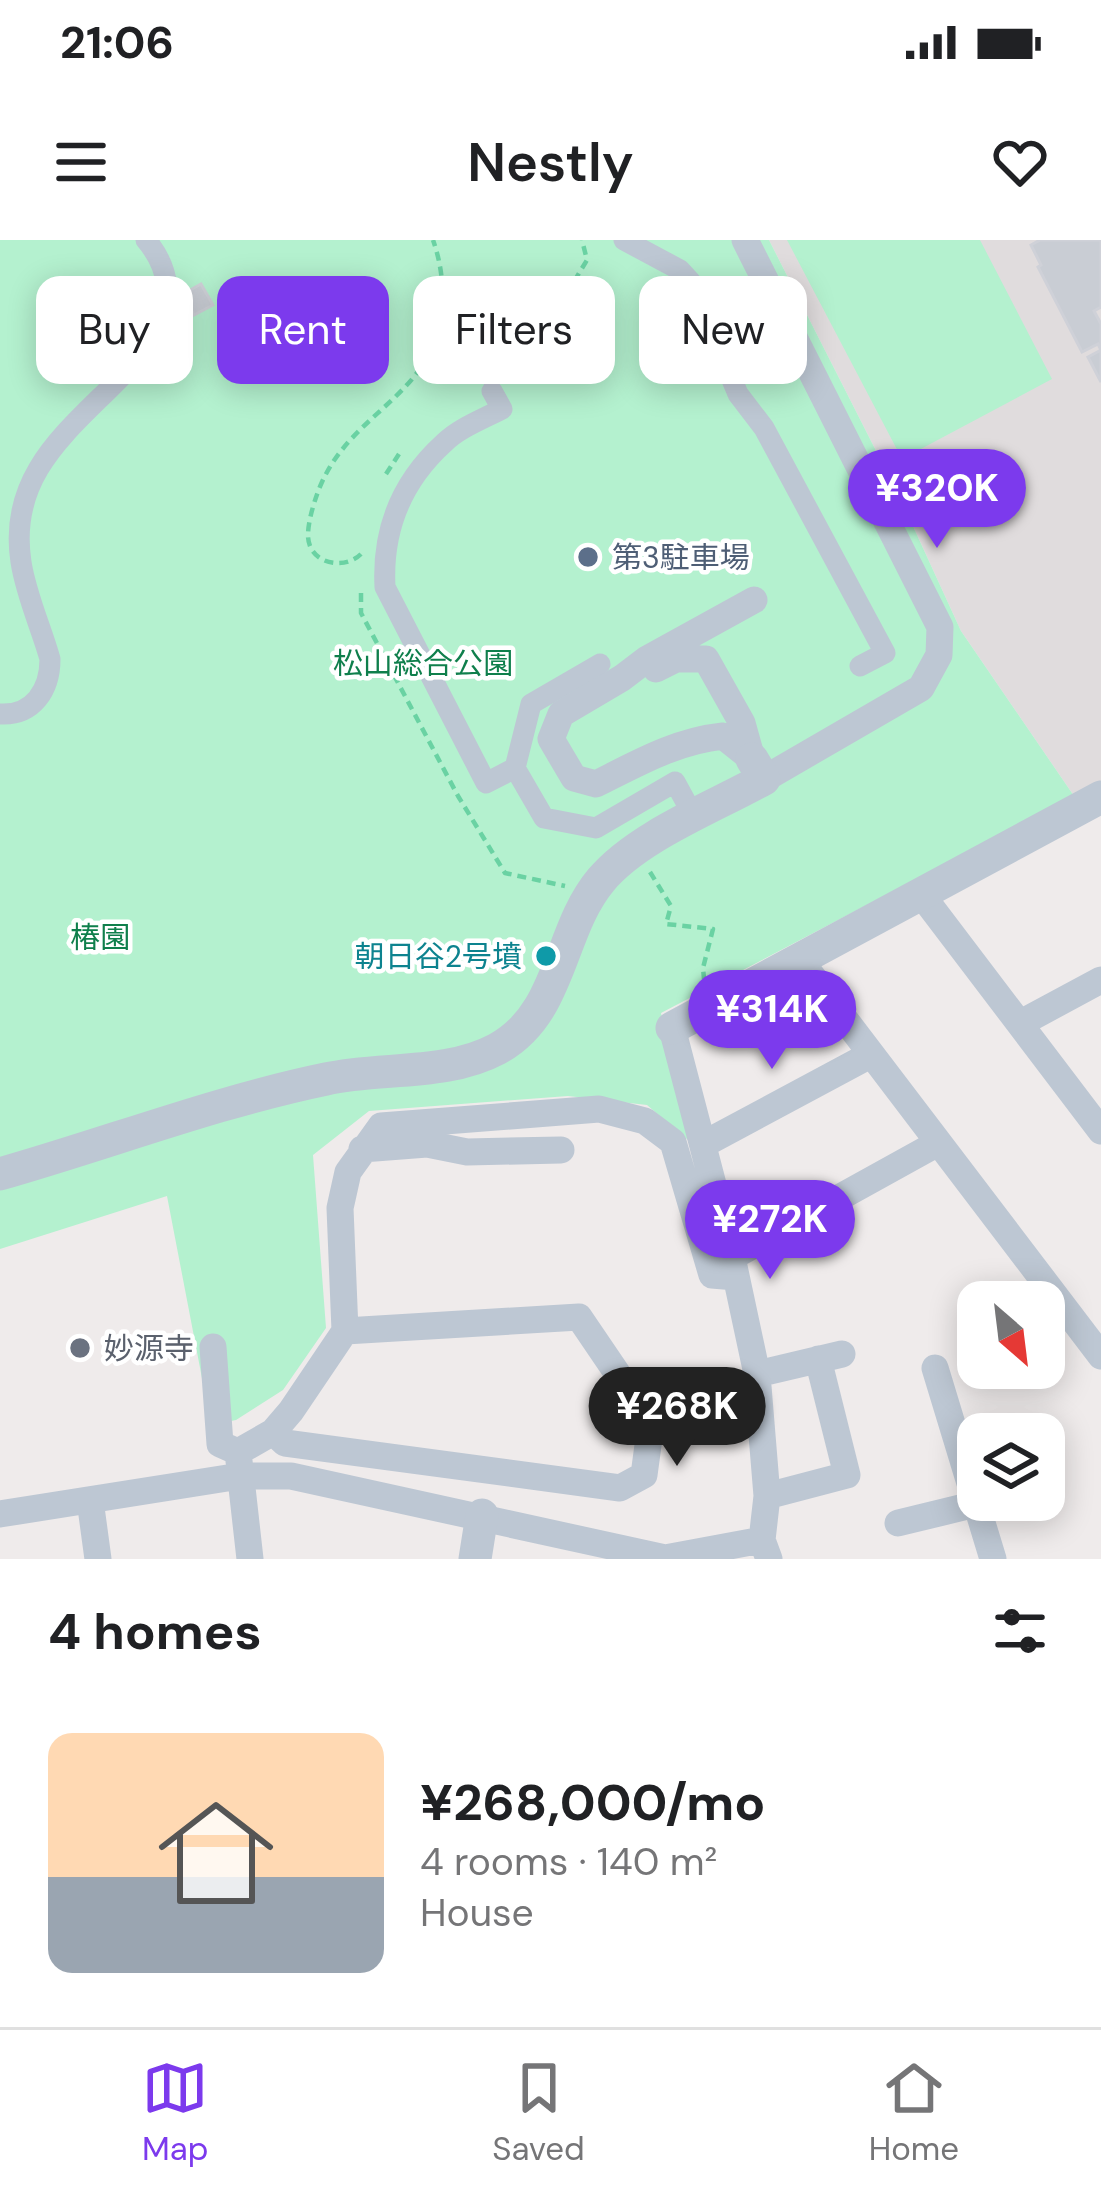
<!DOCTYPE html>
<html lang="en">
<head>
<meta charset="utf-8">
<style>
  :root { --surface:#fff; --page:#f2f2f2; --text:#202124; --muted:#757577; --line:#e0e0e0; --accent:#7c3aed }
  body { margin:0; font-family:"DM Sans","Noto Sans JP",sans-serif; background:var(--page); color:var(--text); height:100vh; display:flex; flex-direction:column; font-size:45px; white-space:nowrap }
  * { box-sizing:border-box; margin:0 }
  p { font-size:39px; color:var(--muted) }
  .icon { flex:none; width:66px; height:66px; fill:none; stroke:currentColor; stroke-width:2; stroke-linecap:round; stroke-linejoin:round }
  .map { position:relative; height:1319px; overflow:hidden }
  .panel { display:flex; flex-direction:column; background:var(--surface); flex:1 }
  .panel>* { flex:none }
  .top-card { position:absolute; left:36px; top:36px; width:1029px; height:108px; display:flex; gap:24px }
  .needle { width:78px; rotate:152deg }
  .tools { position:absolute; left:957px; top:1041px; display:grid; gap:24px }
  .tools a { display:grid; place-items:center; width:108px; height:108px; border-radius:24px; background:var(--surface); box-shadow:0 6px 30px #0003; font-size:60px }
  .price { position:absolute; translate:-50% -102px; padding:0 27px; border-radius:42px; background:var(--accent); color:#fff; font-size:39px; line-height:78px; filter:drop-shadow(0 3px 6px #0008) }
  .price::after { content:''; position:absolute; left:50%; top:72px; width:36px; height:27px; margin-left:-18px; background:inherit; clip-path:polygon(0 0,100% 0,50% 100%) }
  .price.current { background:#222; color:#fff }
  ul { padding:0; list-style:none }
  li { display:flex; align-items:center; gap:36px; height:300px; padding:0 48px }
  li span { display:grid; place-items:center; flex:none; width:336px; height:240px; border-radius:24px; color:#555 }
  li>.icon { margin-inline-start:auto }
  span .icon { width:144px; height:144px; fill:#fffc; stroke-width:1 }
  li b { font-size:51px }
  h2 { display:flex; justify-content:space-between; align-items:center; height:144px; padding:0 48px; font-size:51px }
  .tag { padding:0 42px; border-radius:24px; background:var(--surface); box-shadow:0 6px 30px #0003; font-size:42px; line-height:108px }
  .tag.current { background:var(--accent); color:#fff }
  .status { display:flex; justify-content:space-between; align-items:center; height:84px; padding:0 60px; background:var(--surface); direction:ltr }
  .status svg { height:33px; fill:currentColor }
  header { display:flex; justify-content:space-between; align-items:center; height:156px; padding:0 48px; background:var(--surface); font-size:54px; font-weight:600 }
  .menu { display:flex; justify-content:space-around; align-items:center; height:168px; border-top:3px solid var(--line); background:var(--surface); font-size:33px; color:var(--muted) }
  .menu a { display:grid; justify-items:center; gap:6px }
  .menu .current { color:var(--accent) }
  .map>svg:first-child { display:block }
  .education { fill:#e0dcdd }
  .green { fill:#b4f1cf }
  .building { fill:#c9cdd4; stroke:#cfd1d8; stroke-width:3 }
  .lines { fill:none; stroke-linecap:round; stroke-linejoin:round }
  .path { stroke:#6ad2a3; stroke-width:4.5; stroke-dasharray:9 6; stroke-linecap:butt }
  .pedestrian { stroke:#bdc7d3; stroke-width:21 }
  .minor { stroke:#bdc7d3; stroke-width:27 }
  .tertiary { stroke:#bdc7d3; stroke-width:33 }
  .service-dot { fill:#5c6f8a; stroke:#fff; stroke-width:4.5 }
  .culture-dot { fill:#0f9aa8; stroke:#fff; stroke-width:4.5 }
  .worship-dot { fill:#6b7280; stroke:#fff; stroke-width:4.5 }
  .labels { text-anchor:middle; dominant-baseline:central; stroke-width:9; stroke-linejoin:round; paint-order:stroke }
  .service-label { font-size:30px; fill:#4e5e75; stroke:#fff; text-anchor:start }
  .park-label { font-size:30px; fill:#0f7f4c; stroke:#fff }
  .culture-label { font-size:30px; fill:#0d838f; stroke:#fff; text-anchor:end }
  .worship-label { font-size:30px; fill:#5b616d; stroke:#fff; text-anchor:start }
</style>
</head>
<body>
<div class="status"><b>21:06</b><svg viewBox="0 0 49 12"><path d="M0 12V9h3v3zM5 12V6h3v6zM10 12V3h3v9zM15 12V0h3v12zM26 1h20v11H26zM47 4h2v5h-2z"/></svg></div>
<header><svg class="icon" aria-label="menu" viewBox="0 0 24 24"><path d="M4 6h16M4 12h16M4 18h16"/></svg>Nestly<svg class="icon" aria-label="heart" viewBox="0 0 24 24"><path d="M12 20l-8-8c-3-5 5-10 8-4 3-6 11-1 8 4z"/></svg></header>
<div class="map">
<svg width="1101" height="1319" viewBox="0 0 1101 1319">
  <rect width="100%" height="100%" fill="#efebeb"/>
  <path class="education" d="M769,0H1101V541L1074,556L961,391L901,260Z"/>
  <path class="green" d="M0,0H769L901,260L961,391L1074,556L661,773L688,900L647,865L568,856L369,871L313,915L326,1088L283,1150L236,1180L211,1185L167,956L0,1009Z
    M787,0H980L1052,139L902,219Z"/>
  <path class="building" d="M1040,0H1101V67L1094,71L1101,84V142L1088,117L1101,110L1098,104L1082,112L1038,27L1041,25L1031,5Z
    M201,44L213,65L194,75L183,54Z"/>
  <g class="lines">
    <path class="path" d="M513,141L536,122L547,86L587,20L582,0
      M386,234L399,214
      M361,314C344,331 308,324 308,295C308,280 316,255 322,242C348,185 402,164 428,116C447,80 446,37 433,0
      M361,353V373L458,556L505,633L565,646
      M650,632L671,666L666,684L713,689L703,728L704,739"/>
    <path class="pedestrian" d="M624,0L680,30L691,42L738,154L764,188L885,413L860,426
      M492,151L502,169C483,179 459,188 444,203C401,242 382,290 385,347L486,543L515,528
      M600,424L531,464L515,528L544,578L596,588L675,542L687,564
      M0,474C33,476 50,450 50,419C41,387 26,355 21,322C4,212 105,171 158,93C173,61 170,28 146,0"/>
    <path class="minor" d="M745,0L940,387L939,415L921,448L764,539
      M656,429L676,419H706L742,483L752,519
      M752,519L723,496C676,501 638,523 596,544L574,538L551,499L561,474L622,438L647,419L754,360
      M921,654L1101,891
      M799,719L1101,1116
      M1021,783L1101,740
      M672,788L732,1017L757,1134L767,1256L762,1300L769,1319
      M704,904L870,815
      M362,909L427,904L467,912L561,910
      M732,1017L938,903
      M213,1107L220,1204L238,1212
      M935,1128L993,1319
      M757,1134L842,1114
      M273,1192L285,1203L620,1248L644,1235L651,1183L579,1077L345,1091
      M767,1256L847,1235L818,1119
      M90,1260L98,1319
      M0,1274L240,1236H291L665,1318L762,1300
      M898,1283L976,1264
      M250,1319L238,1212L273,1192L291,1171L345,1091L340,968L348,932L381,886L599,869L645,881L673,902L712,1035L736,1037"/>
    <path class="tertiary" d="M672,788L1101,557
      M0,934C109,903 215,862 326,839C380,827 447,836 497,809C562,774 558,691 601,640C638,596 714,567 764,539L752,519
      M475,1319L482,1275"/>
  </g>
  <circle class="service-dot" cx="588" cy="317" r="12"/>
  <circle class="culture-dot" cx="546" cy="716" r="12"/>
  <circle class="worship-dot" cx="80" cy="1108" r="12"/>
  <g class="labels">
    <g class="service-label">
      <text x="612" y="317">第3駐車場</text>
    </g>
    <g class="park-label">
      <text x="423" y="423">松山総合公園</text>
      <text x="100" y="697">椿園</text>
    </g>
    <g class="culture-label">
      <text x="522" y="716">朝日谷2号墳</text>
    </g>
    <g class="worship-label">
      <text x="104" y="1108">妙源寺</text>
    </g>
  </g>
</svg>
<div class="tools">
<a><svg class="needle" viewBox="-14 -14 28 28"><path d="M0-13l5 13h-10z" fill="#e53935"/><path d="M0 13l5-13h-10z" fill="#757577"/></svg></a>
<a><svg class="icon" aria-label="layers" viewBox="0 0 24 24"><path d="M12 4l9 5-9 5-9-5zM3 14l9 5 9-5"/></svg></a>
</div>
<b class="price" style="left:937px;top:311px">¥320K</b>
<b class="price" style="left:772px;top:832px">¥314K</b>
<b class="price" style="left:770px;top:1042px">¥272K</b>
<b class="price current" style="left:677px;top:1229px">¥268K</b>
<div class="top-card">
<a class="tag">Buy</a>
<a class="tag current">Rent</a>
<a class="tag">Filters</a>
<a class="tag">New</a>
</div>
</div>
<section class="panel">
<h2>4 homes<svg class="icon" aria-label="filters" viewBox="0 0 24 24"><path d="M4 7h16M4 17h16"/><circle cx="9" cy="7" r="2"/><circle cx="15" cy="17" r="2"/></svg></h2>
<ul>
<li><span style="background:linear-gradient(#ffd9b3 60%,#9aa5b1 0)"><svg class="icon" aria-label="home" viewBox="0 0 24 24"><path d="M3 11l9-7 9 7M6 9v11h12V9"/></svg></span><div><b>¥268,000/mo</b><p>4 rooms · 140 m²</p><p>House</p></div></li>
</ul>
</section>
<nav class="menu">
<a class="current"><svg class="icon" aria-label="map" viewBox="0 0 24 24"><path d="M3 6l6-2 6 2 6-2v14l-6 2-6-2-6 2zM9 4v14M15 6v14"/></svg>Map</a>
<a><svg class="icon" aria-label="saved" viewBox="0 0 24 24"><path d="M7 4h10v16l-5-4-5 4z"/></svg>Saved</a>
<a><svg class="icon" aria-label="home" viewBox="0 0 24 24"><path d="M3 11l9-7 9 7M6 9v11h12V9"/></svg>Home</a>
</nav>
</body>
</html>
